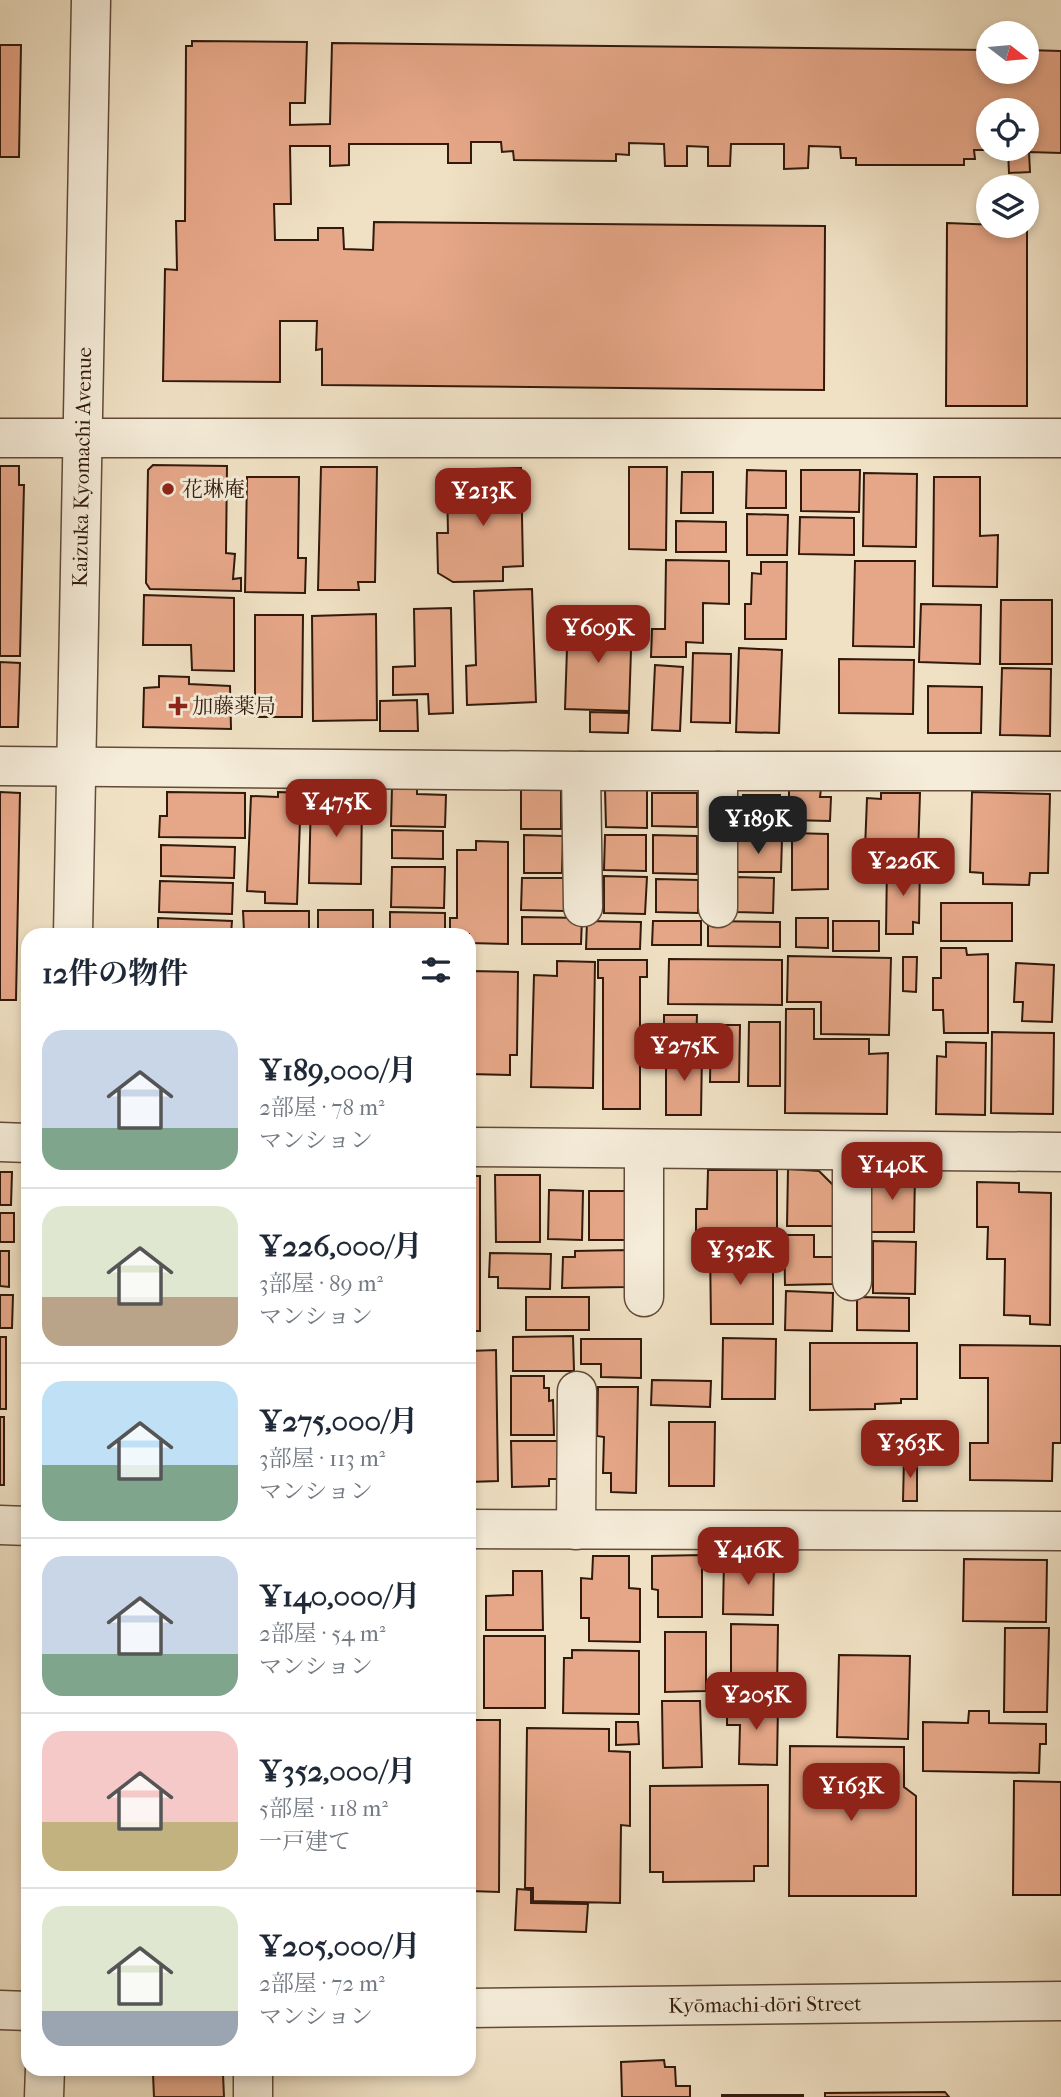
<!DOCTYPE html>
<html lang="ja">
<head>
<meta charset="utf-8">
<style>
  :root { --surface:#fff; --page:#f6f6f7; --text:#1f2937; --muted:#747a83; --line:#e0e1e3; --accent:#8f2418 }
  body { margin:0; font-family:"IM FELL French Canon","Noto Serif JP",serif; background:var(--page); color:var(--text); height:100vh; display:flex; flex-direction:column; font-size:26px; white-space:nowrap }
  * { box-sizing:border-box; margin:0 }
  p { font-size:23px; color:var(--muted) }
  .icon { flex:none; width:38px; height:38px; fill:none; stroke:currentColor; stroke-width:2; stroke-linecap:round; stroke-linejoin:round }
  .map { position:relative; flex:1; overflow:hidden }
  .drawer { position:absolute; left:21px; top:928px; width:455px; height:1148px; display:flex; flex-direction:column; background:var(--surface); border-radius:21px; box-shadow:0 4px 10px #0003 }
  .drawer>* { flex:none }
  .needle { width:46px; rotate:106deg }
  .buttons { position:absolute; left:976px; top:21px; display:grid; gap:14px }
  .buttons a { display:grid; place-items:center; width:63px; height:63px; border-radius:50%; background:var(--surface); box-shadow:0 4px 10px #0003; font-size:35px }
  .price { position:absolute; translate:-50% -60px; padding:0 16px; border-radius:14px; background:var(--accent); color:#fff; font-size:23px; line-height:46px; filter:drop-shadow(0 2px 4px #0008) }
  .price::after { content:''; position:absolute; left:50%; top:42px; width:21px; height:16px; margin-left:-10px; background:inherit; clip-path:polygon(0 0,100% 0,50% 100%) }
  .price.current { background:#222; color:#fff }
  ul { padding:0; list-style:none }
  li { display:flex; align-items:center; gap:21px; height:175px; padding:0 21px }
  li+li { border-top:2px solid var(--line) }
  li span { display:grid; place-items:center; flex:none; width:196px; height:140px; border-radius:21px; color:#555 }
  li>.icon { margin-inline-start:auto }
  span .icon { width:84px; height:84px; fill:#fffc; stroke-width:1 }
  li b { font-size:30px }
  h2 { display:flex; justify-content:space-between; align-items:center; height:84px; padding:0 21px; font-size:30px }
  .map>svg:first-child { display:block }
  .building { fill:#e6a788; stroke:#31190b; stroke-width:2; fill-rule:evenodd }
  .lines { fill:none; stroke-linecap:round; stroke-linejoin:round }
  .minor-casing { stroke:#614b39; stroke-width:41 }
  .minor { stroke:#f5ecd9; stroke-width:38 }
  .poi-dot { fill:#8f2418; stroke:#f5ecd9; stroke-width:2.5 }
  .labels { text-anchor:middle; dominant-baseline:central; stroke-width:6; stroke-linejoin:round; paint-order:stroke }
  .street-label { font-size:21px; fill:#31190b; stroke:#f5ecd9 }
  .poi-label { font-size:21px; fill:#31190b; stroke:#f5ecd9; text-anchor:start }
</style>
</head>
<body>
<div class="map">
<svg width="1061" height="2097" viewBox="0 0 1061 2097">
  <rect width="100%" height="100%" fill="#f0e1c4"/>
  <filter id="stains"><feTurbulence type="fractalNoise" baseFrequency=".00286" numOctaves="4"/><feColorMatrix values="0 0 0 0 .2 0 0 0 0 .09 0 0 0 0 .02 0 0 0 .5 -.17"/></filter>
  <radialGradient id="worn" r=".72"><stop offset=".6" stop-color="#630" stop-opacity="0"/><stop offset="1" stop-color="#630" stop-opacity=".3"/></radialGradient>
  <path class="building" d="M192,41L307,42L305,103H290V125L330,124L332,43L989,50V72H1027V50L1061,51V153L1029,152L1030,172L1009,173L1008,150H974L975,159H964V165H856V158H841L840,147L809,146L808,168L784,169V144H731L730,166H708V147L687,146V166H665L664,144L629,143V155L616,154V161L514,160L513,151L502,152L501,142H471V163H448V144H349V165L330,166V146H290L291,204H274L275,240H318V228H343L344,249L373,250L374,222L825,226L824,390L322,385V349L316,350L317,321H280V382L163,381L165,269L177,270L176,221H185L186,46H192ZM989,110H1027V149H989Z
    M0,45H21L19,157H0Z
    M947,223L1027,226V223V406H946Z
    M153,465L227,466L226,553L235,554L233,579L241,578V591L150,589L146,583L148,470Z
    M0,466H19V485H24L20,656H0Z
    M321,467H377L375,582H358L359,590H318Z
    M629,467H667L666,550L629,549Z
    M521,468L523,566L503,567V581L453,582L438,573L437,533H448L447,485L475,484V469Z
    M747,470L786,471V508H746Z
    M801,470H860L859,512L801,511Z
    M682,472H713V513H681Z
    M864,473L917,474L916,547L863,546Z
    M247,477H299L298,558H306L305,593L245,592Z
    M934,477H980V536L998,535L997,587L933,586Z
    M747,514L788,515L787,555H747Z
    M800,517L854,518V555L799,554Z
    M676,521L726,522V552H676Z
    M666,560L729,561V604L703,603V643L686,642V657H651L652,629H665Z
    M855,561H915L914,647L853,646Z
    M761,562H787L786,639H745V604H751L752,573L761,574Z
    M532,589L536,702L467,705L466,666L476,665L474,591Z
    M144,595L234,598V671L192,670L191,645H143Z
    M1001,600H1052V664H1000Z
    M921,604L981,605L980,664L919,662Z
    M451,608L453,713L429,714L428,694L393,695V667L415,666L414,609Z
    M376,614L377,720L313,721L312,616Z
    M255,615H303L302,717H255Z
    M568,618L632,620L629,711L565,709Z
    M739,648L782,650L779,733L736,732Z
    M693,653L731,654L730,723L691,722Z
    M839,659L914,660L913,714L839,713Z
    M0,662L20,663L18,727H0Z
    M655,665L683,667L680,731L652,730Z
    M1002,668L1051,669L1050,736L1000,735Z
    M159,676L189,677V684L230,686L231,729L143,727L144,688L159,687Z
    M928,686L982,687L981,733H928Z
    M417,700L418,731H380V701Z
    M590,712L629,713L628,733L590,732Z
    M392,786H417V794L446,795L445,827L391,826Z
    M605,789L647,790V828L606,827Z
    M789,789H821L820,797H831L830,821L789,820Z
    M521,790H561V829H521Z
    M0,792L20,793L16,1000H0Z
    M167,792L245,793V838L159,837L160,816H167Z
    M278,792L301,793L297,904L265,903V892L247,891L251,796L278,797Z
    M972,792L1050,794L1048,873H1030L1029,885L983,884V873L970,872Z
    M652,793H697V827L652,826Z
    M881,793H920L918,855L881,854V850L865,849L867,798L881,799Z
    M311,794L362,795L361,884L309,883Z
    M743,795H780L779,831L743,830Z
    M392,830L443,831V859L392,858Z
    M792,833L828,834V889L792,890Z
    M524,835L563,836L562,873H524Z
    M605,835H646V871L604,870Z
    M653,835L697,836V874L653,873Z
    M735,839H782L781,872H734Z
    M476,841L508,842V944L469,943V934H450V918H457V850H476Z
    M161,845L235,847L234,878L161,876Z
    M887,863L920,864L919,923L913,922V934H886Z
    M392,867H445L444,908L391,907Z
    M604,876L647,877L645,914L604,913Z
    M736,877L774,878L773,913L736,912Z
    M522,878H566L565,911L521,910Z
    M656,879L698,880V913L656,912Z
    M160,881L233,883L232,914L159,912Z
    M941,903H1012V941H941Z
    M318,910H373V934H318Z
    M243,911H309V934H267L268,932L244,931Z
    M390,912L445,913V934H390Z
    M522,917L582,918L581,944H522Z
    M158,918L232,921L231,934H158Z
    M796,918H828V948L796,947Z
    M587,921L641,922L640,949H586Z
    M653,921H701V945H652Z
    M708,921L780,922V947L708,946Z
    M833,921H879V951H833Z
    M941,948H966L967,955L988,954V1033H944L943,1010H933V978H941Z
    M788,956L891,958L889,1035L821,1034V1002H787Z
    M903,957H917L916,992L903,991Z
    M669,959L782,960V1005L668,1004Z
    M598,960H647V977H640V1109H603V978H598Z
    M557,961L595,962L593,1088L531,1087L534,975L557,976Z
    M1016,963L1054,965L1052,1022L1022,1021L1023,1002H1014Z
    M469,971L518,972L517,1055H510V1075L469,1074Z
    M786,1009H814V1039H869V1054L888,1053L887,1114L785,1113Z
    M664,1015H697L696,1046L664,1045Z
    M749,1022H780V1086H748Z
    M711,1025H740L739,1082H710Z
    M992,1032L1054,1033L1053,1114L991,1113Z
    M946,1042L986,1043L985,1115L936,1114L937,1056L946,1057Z
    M666,1051H702L701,1115H666Z
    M788,1169L819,1171L833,1185V1226H787Z
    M708,1170H777V1238H696V1209H707Z
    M884,1171L915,1172L914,1232H868L867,1184Z
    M0,1172H12L11,1205H0Z
    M495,1175H540V1242H496Z
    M469,1176H480V1331H469Z
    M977,1182L1019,1183V1192L1051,1193L1050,1325L1030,1324V1316L1004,1315L1005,1259H987L988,1227H977Z
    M549,1190L583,1191L582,1240L548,1239Z
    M589,1191H625L626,1240H589Z
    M0,1213H14V1242H0Z
    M784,1235H814V1257H834V1284L785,1285Z
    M873,1241L916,1242L915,1294L873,1293Z
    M710,1247H760V1268H773V1324H711Z
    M628,1250V1287L562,1288L563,1257H575V1251Z
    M0,1251H9V1287L0,1286Z
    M490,1253L551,1254L550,1289L498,1288V1277H489Z
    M786,1291L833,1293L832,1331L785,1330Z
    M0,1295H13L12,1328H0Z
    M526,1297H589V1330H526Z
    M857,1297L909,1298V1331L857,1330Z
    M573,1336L574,1371H513V1337Z
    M0,1337H6V1409H0Z
    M723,1338L776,1339L775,1399H722Z
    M581,1339H641V1378L601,1377V1364H581Z
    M810,1343H917V1399H901V1403L875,1404V1409L810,1410Z
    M960,1345L1061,1346V1443H1053L1052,1481L970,1480V1443H988V1378H960Z
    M496,1350L498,1481L469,1482V1351Z
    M511,1376H544V1388H549V1401L553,1400L554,1435H511Z
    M652,1380L711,1381L710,1407L651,1405Z
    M598,1387H638L636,1493L611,1492V1473H603L604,1437L597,1436Z
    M0,1417H4V1485H0Z
    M669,1422H715L714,1486H669Z
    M511,1441H561V1479H549V1486L512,1487Z
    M904,1458H917V1501H903Z
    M702,1555V1617H658V1590L652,1589V1556Z
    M593,1556H629V1588L640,1589V1642L589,1641V1618H581V1578L592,1579Z
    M724,1558L774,1559L773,1615L723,1614Z
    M964,1559L1047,1560L1046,1622L963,1621Z
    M513,1571H542L543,1630H486V1596L513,1595Z
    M731,1624L778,1625L777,1693H731Z
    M1005,1628H1049L1047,1712H1004Z
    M665,1632H706V1691L665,1692Z
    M484,1636H545V1708H484Z
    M572,1650L639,1651V1714L563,1713L564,1658H572Z
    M839,1655L910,1656L908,1739L837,1737Z
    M662,1701H700L702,1767L663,1768Z
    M727,1703L778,1704L777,1765L739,1764L740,1725H727Z
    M969,1711H989V1723L1046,1724V1744H1040L1039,1773L923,1771V1722L968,1723Z
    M469,1720H500L499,1892L470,1891V1898Z
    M616,1722H638L639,1744L616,1745Z
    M527,1728L609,1729V1751L630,1752V1826L621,1825L620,1903L533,1901V1888H525Z
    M790,1746L904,1747V1787L916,1796V1896H789Z
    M1014,1781L1061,1782V1895H1013Z
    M768,1785V1866H754V1881L663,1882V1872H650V1786Z
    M517,1889L531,1890V1903L588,1904L586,1932L515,1930Z
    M664,2060L665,2067H675L676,2086H690V2097H622L621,2062Z
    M161,2068H216L223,2074L224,2097H154L153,2074H161Z
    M945,2092L949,2097H825V2093Z
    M722,2095H803V2097H722Z"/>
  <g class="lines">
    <defs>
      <g id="minor">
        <path d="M0,438H1061"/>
        <path d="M0,766L581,771H1061"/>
        <path d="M581,771L583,907"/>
        <path d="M718,908V771"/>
        <path id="s1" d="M73,934L91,0"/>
        <path d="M0,1142L28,1143"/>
        <path d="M469,1147L1061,1152"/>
        <path d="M644,1149V1297"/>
        <path d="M852,1281V1151"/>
        <path d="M0,1525L28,1526"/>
        <path d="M469,1529L1061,1531"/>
        <path d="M576,1530L577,1391"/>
        <path id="s2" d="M469,2008L1061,2001"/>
        <path d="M0,2010L28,2011"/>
        <path d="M44,2097L45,2068"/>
        <path d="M253,2097V2068"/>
      </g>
    </defs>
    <use href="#minor" class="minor-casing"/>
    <use href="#minor" class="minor"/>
  </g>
  <g class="poi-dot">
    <circle cx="168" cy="489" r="7"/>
    <path d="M174.5 695.5h7v7h7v7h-7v7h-7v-7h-7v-7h7z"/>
  </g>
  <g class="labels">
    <g class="street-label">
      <text stroke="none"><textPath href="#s1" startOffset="467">Kaizuka Kyomachi Avenue</textPath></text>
      <text stroke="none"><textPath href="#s2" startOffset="296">Kyōmachi-dōri Street</textPath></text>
    </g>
    <g class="poi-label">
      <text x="182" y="489">花琳庵</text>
      <text x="192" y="706">加藤薬局</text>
    </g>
  </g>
  <rect width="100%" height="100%" filter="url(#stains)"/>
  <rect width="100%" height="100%" fill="url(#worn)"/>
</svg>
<div class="buttons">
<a><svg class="needle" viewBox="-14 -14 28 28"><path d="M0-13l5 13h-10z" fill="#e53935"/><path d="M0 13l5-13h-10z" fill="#747a83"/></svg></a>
<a><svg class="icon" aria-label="locate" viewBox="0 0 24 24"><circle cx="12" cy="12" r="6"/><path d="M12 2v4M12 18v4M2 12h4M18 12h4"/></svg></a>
<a><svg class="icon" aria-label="layers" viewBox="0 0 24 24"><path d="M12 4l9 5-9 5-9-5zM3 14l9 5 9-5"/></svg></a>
</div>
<b class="price" style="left:483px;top:528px">¥213K</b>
<b class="price" style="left:598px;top:665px">¥609K</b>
<b class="price" style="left:336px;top:839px">¥475K</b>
<b class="price current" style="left:758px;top:856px">¥189K</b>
<b class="price" style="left:903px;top:898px">¥226K</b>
<b class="price" style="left:684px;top:1083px">¥275K</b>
<b class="price" style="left:892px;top:1202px">¥140K</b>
<b class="price" style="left:740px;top:1287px">¥352K</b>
<b class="price" style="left:910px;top:1480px">¥363K</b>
<b class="price" style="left:748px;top:1587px">¥416K</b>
<b class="price" style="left:756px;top:1732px">¥205K</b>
<b class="price" style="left:851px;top:1823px">¥163K</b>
<section class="drawer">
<h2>12件の物件<svg class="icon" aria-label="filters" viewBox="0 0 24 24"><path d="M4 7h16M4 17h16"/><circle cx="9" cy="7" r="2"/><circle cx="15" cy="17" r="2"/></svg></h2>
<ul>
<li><span style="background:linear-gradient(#c9d6e8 70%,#7fa58c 0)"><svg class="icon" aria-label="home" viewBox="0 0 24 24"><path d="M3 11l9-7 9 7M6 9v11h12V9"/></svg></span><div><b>¥189,000/月</b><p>2部屋 · 78 m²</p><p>マンション</p></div></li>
<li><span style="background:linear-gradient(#dfe7d0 65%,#b9a48a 0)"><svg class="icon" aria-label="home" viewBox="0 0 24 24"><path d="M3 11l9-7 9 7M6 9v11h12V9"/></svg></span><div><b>¥226,000/月</b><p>3部屋 · 89 m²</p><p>マンション</p></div></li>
<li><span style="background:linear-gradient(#bfe0f5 60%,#7fa58c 0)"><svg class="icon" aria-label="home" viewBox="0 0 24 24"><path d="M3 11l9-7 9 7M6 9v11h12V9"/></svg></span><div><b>¥275,000/月</b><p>3部屋 · 113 m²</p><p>マンション</p></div></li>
<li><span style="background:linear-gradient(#c9d6e8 70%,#7fa58c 0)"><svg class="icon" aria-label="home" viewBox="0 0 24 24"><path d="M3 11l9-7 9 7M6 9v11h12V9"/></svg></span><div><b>¥140,000/月</b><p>2部屋 · 54 m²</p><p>マンション</p></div></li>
<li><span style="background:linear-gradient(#f6c9c9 65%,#c2b280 0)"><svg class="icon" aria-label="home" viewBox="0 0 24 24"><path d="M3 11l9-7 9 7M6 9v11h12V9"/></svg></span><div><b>¥352,000/月</b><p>5部屋 · 118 m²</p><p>一戸建て</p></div></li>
<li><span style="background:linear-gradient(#dfe7d0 75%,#9aa5b1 0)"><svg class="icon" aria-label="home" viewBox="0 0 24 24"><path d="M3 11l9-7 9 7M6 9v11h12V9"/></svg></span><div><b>¥205,000/月</b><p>2部屋 · 72 m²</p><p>マンション</p></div></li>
</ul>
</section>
</div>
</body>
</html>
